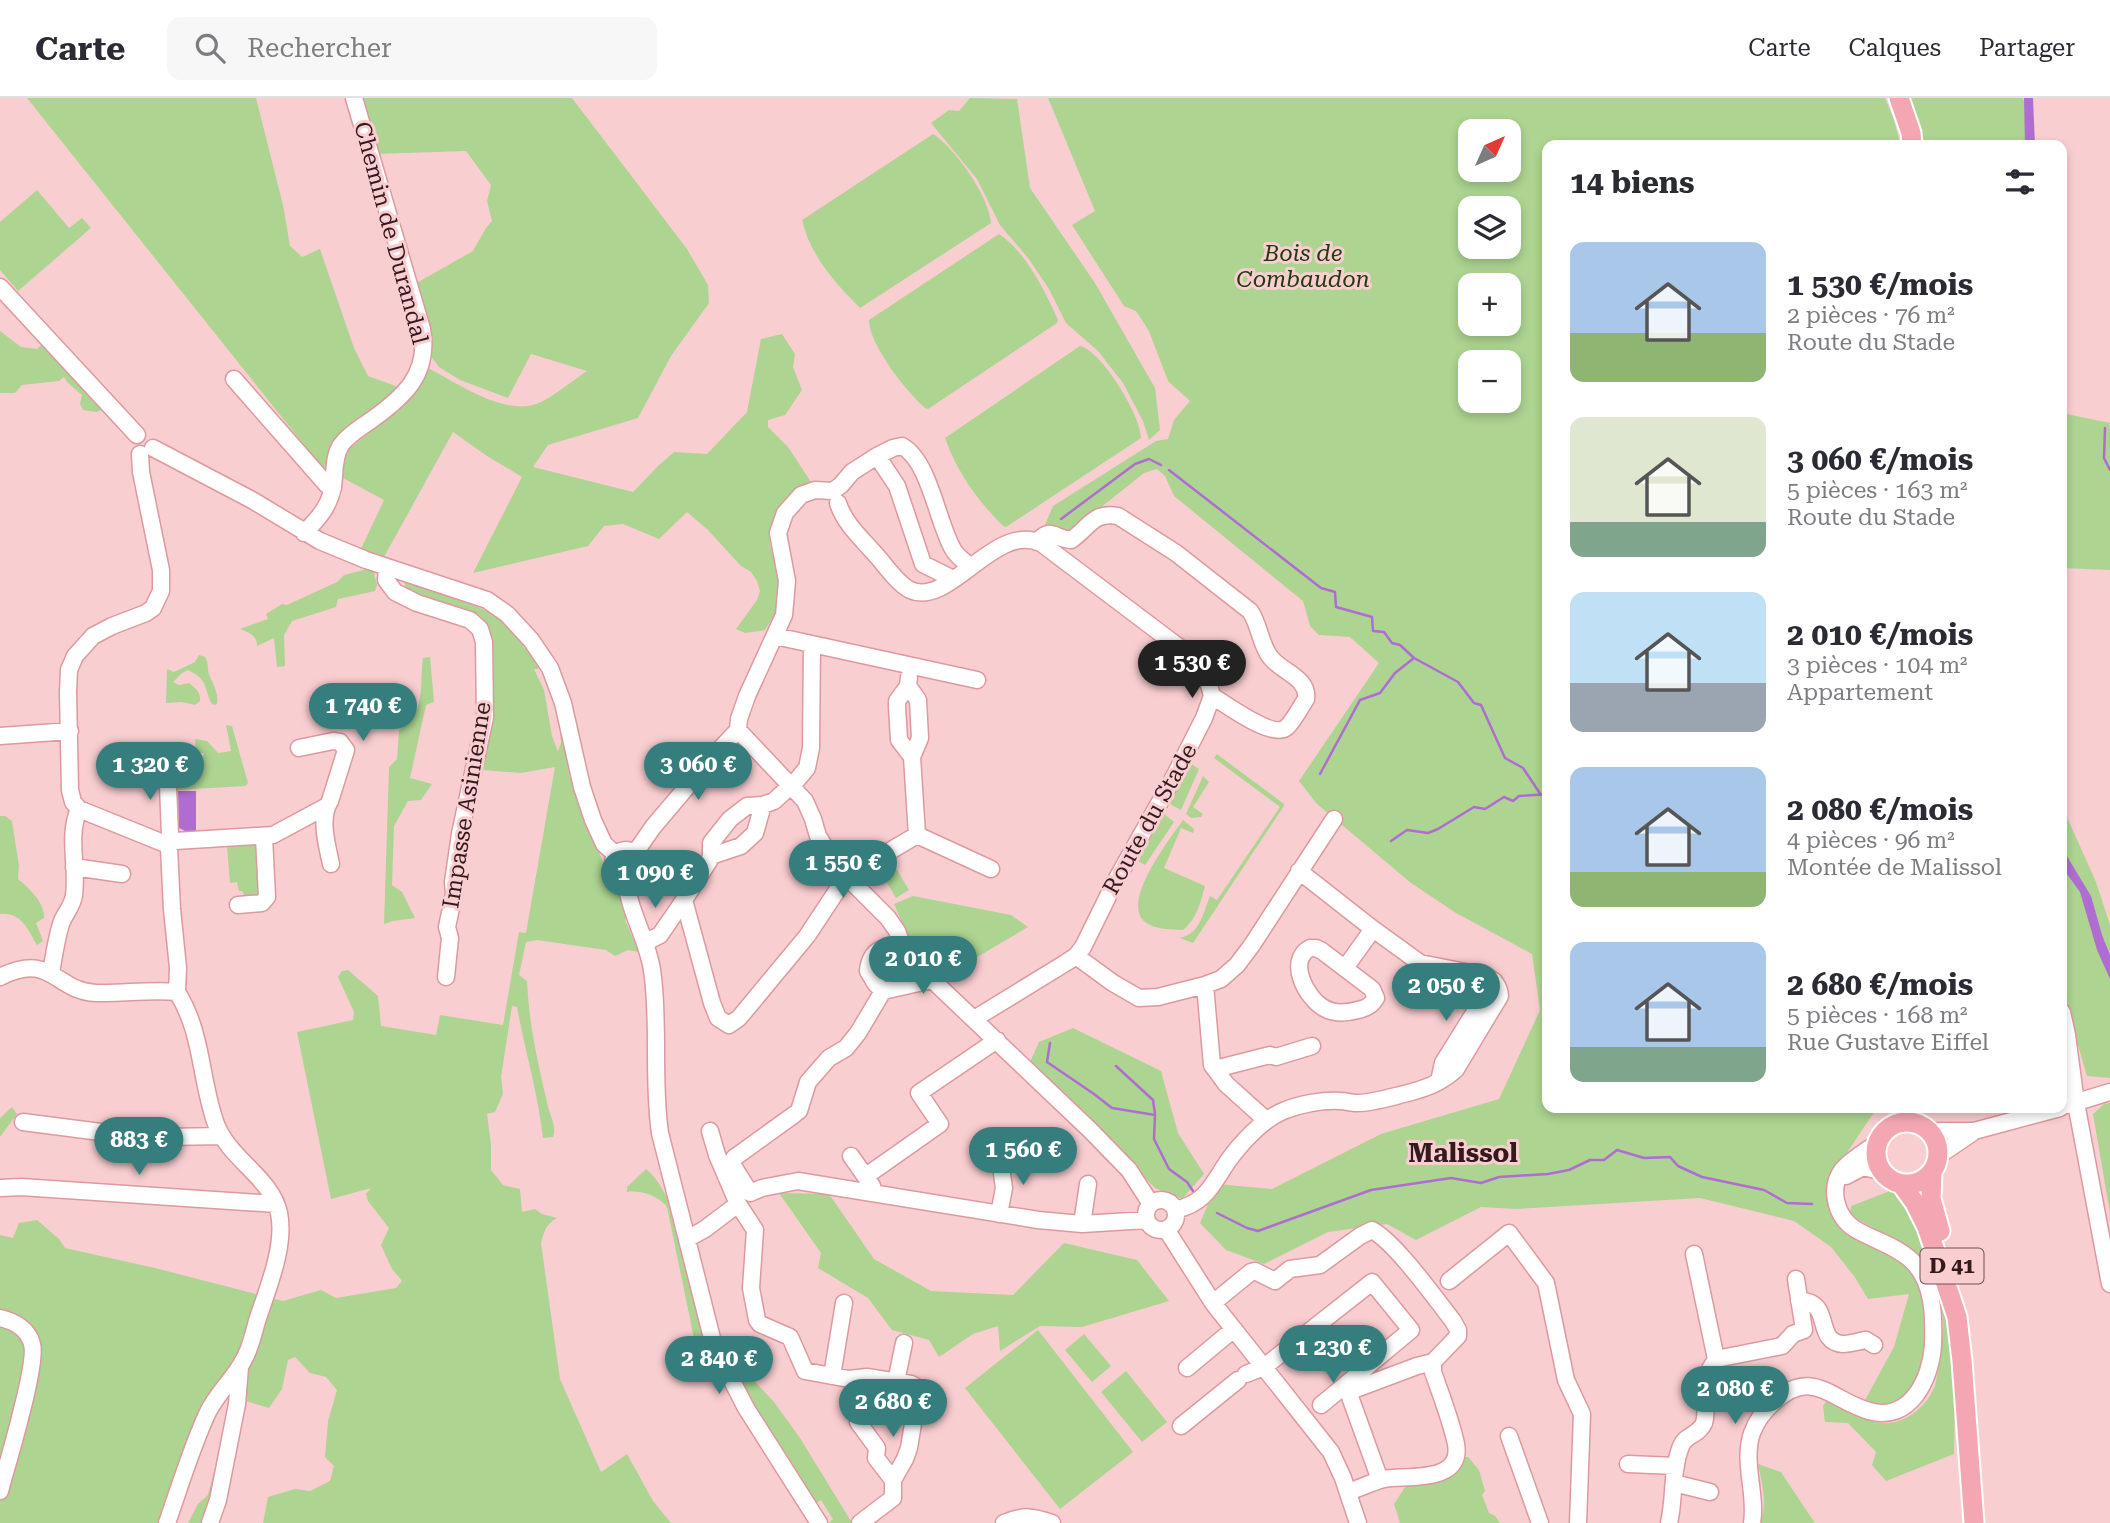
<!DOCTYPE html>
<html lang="fr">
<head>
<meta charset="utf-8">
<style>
  :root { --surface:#fff; --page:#f7f7f7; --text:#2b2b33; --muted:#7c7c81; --line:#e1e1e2; --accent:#367e7d }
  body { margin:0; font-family:"Roboto Serif",serif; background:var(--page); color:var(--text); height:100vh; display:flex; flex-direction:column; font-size:26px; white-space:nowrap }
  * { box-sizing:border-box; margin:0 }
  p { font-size:23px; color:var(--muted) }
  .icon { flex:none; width:38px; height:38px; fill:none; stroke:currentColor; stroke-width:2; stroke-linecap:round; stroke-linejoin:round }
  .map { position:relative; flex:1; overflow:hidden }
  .panel { position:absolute; left:1542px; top:42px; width:525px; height:973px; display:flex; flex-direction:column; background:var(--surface); border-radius:14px; box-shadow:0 4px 10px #0003 }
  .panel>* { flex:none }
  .needle { width:46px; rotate:45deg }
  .tools { position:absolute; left:1458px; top:21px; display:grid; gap:14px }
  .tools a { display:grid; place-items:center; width:63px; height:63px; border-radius:14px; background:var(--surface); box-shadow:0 4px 10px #0003; font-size:35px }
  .price { position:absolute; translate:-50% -60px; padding:0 16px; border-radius:24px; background:var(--accent); color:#fff; font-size:23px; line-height:46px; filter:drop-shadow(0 2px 4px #0008) }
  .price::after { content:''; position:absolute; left:50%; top:42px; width:21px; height:16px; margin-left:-10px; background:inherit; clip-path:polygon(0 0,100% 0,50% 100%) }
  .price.selected { background:#222; color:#fff }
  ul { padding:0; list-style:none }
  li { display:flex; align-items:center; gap:21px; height:175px; padding:0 28px }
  li span { display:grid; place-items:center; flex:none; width:196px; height:140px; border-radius:14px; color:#555 }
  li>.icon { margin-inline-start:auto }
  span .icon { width:84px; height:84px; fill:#fffc; stroke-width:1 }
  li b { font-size:30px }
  h2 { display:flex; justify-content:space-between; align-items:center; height:84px; padding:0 28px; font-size:30px }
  header { display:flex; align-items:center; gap:42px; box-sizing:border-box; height:98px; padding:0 35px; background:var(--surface); border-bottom:2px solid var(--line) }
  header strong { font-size:33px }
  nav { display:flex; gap:38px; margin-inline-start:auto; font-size:24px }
  .search { width:490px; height:63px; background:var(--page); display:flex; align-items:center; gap:18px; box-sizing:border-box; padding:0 24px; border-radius:14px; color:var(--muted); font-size:26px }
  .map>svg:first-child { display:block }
  .green { fill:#add491; fill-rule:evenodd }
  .water { fill:#af6dd2 }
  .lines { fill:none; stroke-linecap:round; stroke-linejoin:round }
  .stream { stroke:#af6dd2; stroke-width:2.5 }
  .minor-casing { stroke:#dd999f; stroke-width:19 }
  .major-casing { stroke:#fff; stroke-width:23 }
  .minor { stroke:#fff; stroke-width:16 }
  .major { stroke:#f4a7b2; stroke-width:19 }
  .labels { text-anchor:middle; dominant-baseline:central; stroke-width:6; stroke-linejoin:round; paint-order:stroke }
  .shield { fill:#f9ced1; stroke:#6f5053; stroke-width:2 }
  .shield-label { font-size:21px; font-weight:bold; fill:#341a1d }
  .street-label { font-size:23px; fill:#341a1d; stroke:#f9ced1 }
  .park-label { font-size:23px; font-style:italic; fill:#223a0d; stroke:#f9ced1 }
  .quarter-label { font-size:26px; font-weight:bold; fill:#341a1d; stroke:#f9ced1 }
</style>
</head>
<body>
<header>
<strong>Carte</strong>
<div class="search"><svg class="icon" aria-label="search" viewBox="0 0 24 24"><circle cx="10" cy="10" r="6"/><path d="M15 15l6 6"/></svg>Rechercher</div>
<nav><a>Carte</a><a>Calques</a><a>Partager</a></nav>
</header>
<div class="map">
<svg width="2110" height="1425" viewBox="0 0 2110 1425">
  <rect width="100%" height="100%" fill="#f9ced1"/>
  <path class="green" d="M27,0H256L283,107L290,148L302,159L320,151L354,250L368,278L401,290L327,369L324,372Z
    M359,0H572L687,151L708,187L709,205L671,258L638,320L548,347L533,369L633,394L659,367L674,354L707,356L747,314L761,241L782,236L795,256L793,269L802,292L785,317L768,322V329L788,349L811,384L789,398L776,416L770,446L781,494L778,511L765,532L745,535L736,531L757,502L760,493L757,483L751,474L741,468L708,432L687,414L659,441L623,426L604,428L588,448L473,475L522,379L487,358L453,334L384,459L361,451L384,402L343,380L344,364L350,350L399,311L422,283L428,270C456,284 507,321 541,304C557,296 572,283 587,273L531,256L508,300L460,282L439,269L430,257L431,247L413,187L473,153L486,130L492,123L487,103L491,87L466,53L374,56Z
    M970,0L1017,1L1030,90L1095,185L1155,290L1160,332L1149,342L1143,323L1123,285L1098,253L1066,225L1049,191L1028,160L1000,127L977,81L931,25L949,12L959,13Z
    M1048,0H1885L1893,19L1901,47H1547V1010H1877L1832,1077L1828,1091V1109L1836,1125L1848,1136L1893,1156L1906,1166L1917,1179L1927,1208L1929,1256L1912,1294L1891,1307L1877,1306L1865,1302L1894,1249L1909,1196L1868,1201L1854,1178L1831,1149L1794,1123L1700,1100L1517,1111L1481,1109L1416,1142L1387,1126L1328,1134L1264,1166L1226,1152L1200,1125L1217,1086L1272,1091L1381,1036L1499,1001L1540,912L1532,856L1456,815L1411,785L1317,706L1299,683L1379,565L1350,539L1319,537L1310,528L1303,503L1174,398L1165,378L1157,371L1144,375L1066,437L1044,429L1053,408L1156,343L1168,341L1174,322L1190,303L1168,283L1149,233L1136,213L1124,208L1072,127L1095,113ZM1470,33H1508V72H1470ZM1470,110H1508V149H1470ZM1470,187H1508V226H1470ZM1470,264H1508V303H1470Z
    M1909,0H2023L2026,11V42L2035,45V47H1919L1916,20Z
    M933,36C955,50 989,98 991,125L860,210C835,185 810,157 802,122Z
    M37,92L69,130L82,120L91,130L18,193L0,172V124Z
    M999,136C1026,154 1045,193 1058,222L1057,225L928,311L925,310C907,294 869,247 869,222Z
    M0,233L21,249L37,251L43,245L97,304L101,312L97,314L83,312L80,306L82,297L67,284L64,279L59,283L22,287L15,295H0Z
    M1080,248C1101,252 1142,319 1141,340L1006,429L1003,428C977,402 957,374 945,340Z
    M2062,315L2110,325V472L2062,470Z
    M371,470L373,471L377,487L375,493L338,501L336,509L292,523L284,537L285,568L277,569L274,540L257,548C257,537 250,535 240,531L268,521L266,516L282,506L287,507L337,484L344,477Z
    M407,482L490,514C510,529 524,549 539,568L538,571H534L544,592L552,638L558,654L561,644L559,619H562L575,690L606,772L618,789L627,819L625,822L639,854L628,852L615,858L606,852L537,842L526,844L519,877L527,883C529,926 538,967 548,1008C550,1018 557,1029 553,1039L543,1040C538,995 525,953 517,909L512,908L501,979L503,996L495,1014L487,1016L491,1047V1072L503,1087L520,1091L522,1114L535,1111L542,1116L557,1120C546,1126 544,1133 541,1145L560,1281L601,1374L627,1356L653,1403L671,1425H263L268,1399L295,1391L310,1393L330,1383L334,1368L325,1359L328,1323L337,1292L326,1279L310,1275L295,1259L288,1262L282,1291L269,1310L246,1303L237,1294L214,1402L206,1425H188L198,1406L208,1397L237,1283L247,1276L259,1241L251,1236L242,1237L247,1248C236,1271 217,1289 206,1312C188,1348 177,1387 164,1425H0V1137L13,1140L19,1125L37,1122L59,1141L65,1150L155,1170L283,1203L321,1192L336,1200L396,1190L402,1183L392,1171L381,1147L389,1130L368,1103L366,1096L371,1090L331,1101L297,934L353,922L354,914L338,879L342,873L348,872L378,898L381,928L436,937L440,917L503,927L519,834L526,835L555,669L521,675L483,672L494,615L493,559L488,534L483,525L473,518L446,509L406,490L404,484Z
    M199,557L205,559C209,565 207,570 209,576C213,587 219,594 217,606L214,607L211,605C204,588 207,581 188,572L182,575L173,584L179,587L189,585C195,590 201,594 200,603L195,607L182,604L166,605L167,571L174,574L195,564Z
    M430,559L434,604L426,607L410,680L432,686L421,702L408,703L394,728L392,787L402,794L415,820L393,823L384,826L389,669L397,661L399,632C403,629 409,625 412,621C424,606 420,579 423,560Z
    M226,627L232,628L248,685L245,688L175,692L174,678L198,674L204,655H196L195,641L207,643L218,655L231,653Z
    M1217,656L1284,706V708L1193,845L1180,840C1200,836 1203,815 1210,798L1217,802L1280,709L1214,660Z
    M1190,665L1199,671L1181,712L1168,705Z
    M1203,678L1209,684L1193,709L1203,716L1201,719L1191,720L1186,716Z
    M2062,708L2096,784L2110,827V980L2087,978L2062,892Z
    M1164,716L1174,724L1145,767L1138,763Z
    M0,718H5L12,723L19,768L18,781C29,790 45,805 44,820L36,825L43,843L37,847C28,831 21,814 0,816Z
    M1183,722L1194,731L1193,735L1181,730L1164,770L1205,788C1200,805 1197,821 1183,832C1171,831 1155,832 1145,824C1120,804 1170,741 1183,722Z
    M255,746L259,794L253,800L246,801L242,793H239L237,784L230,785L227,748Z
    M890,760L909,792L896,800L877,768Z
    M913,798L1011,817L1028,829L945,878L917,853L910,843L894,806Z
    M1073,930L1161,973L1178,1035L1204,1076L1182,1101L1155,1090L1030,964L1039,944Z
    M2110,1005V1115L2093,1016L2104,1006Z
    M12,1009L17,1016L0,1039V1020Z
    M646,1071C673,1093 683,1147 693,1180C702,1209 711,1239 719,1269L711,1278L695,1245L667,1109C659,1098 640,1092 627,1094V1089Z
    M1895,1091L1906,1096L1956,1241L1954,1356L1886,1383L1872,1367L1876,1354L1848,1325L1825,1324L1823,1308L1828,1301C1844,1310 1863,1323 1882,1325C1905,1327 1928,1308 1935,1287C1938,1277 1938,1265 1939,1255C1941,1244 1944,1233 1943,1223C1942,1205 1936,1186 1928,1171C1914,1145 1872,1134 1850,1115L1851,1108Z
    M779,1095L829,1096L874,1161L931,1193L1013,1197L1064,1145L1137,1162L1169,1203L1082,1229L1040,1228L1000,1253L998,1228L973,1236L939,1259L929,1242L892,1232L868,1200L818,1170L821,1155Z
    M1348,1228L1359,1241L1342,1255L1332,1242Z
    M1038,1232L1133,1354L1060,1411L965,1290Z
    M1084,1236L1111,1268L1092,1284L1065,1252Z
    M732,1268L743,1271L774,1304L800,1340L852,1425H829L833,1421L821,1402L815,1406L766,1329Z
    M1126,1273L1167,1324L1142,1344L1101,1294Z
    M1462,1359H1468L1479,1372L1485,1393L1482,1397L1489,1415L1495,1418L1500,1425H1400L1394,1406L1407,1386Z
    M1758,1366L1781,1374L1815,1425H1760C1768,1406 1762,1386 1758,1366Z"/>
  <path class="water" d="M2024,0H2033L2035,47H2025Z
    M178,693H196V733H185L179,730Z
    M2062,750L2091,798L2102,837L2110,857V881L2097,852L2080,794L2062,769Z"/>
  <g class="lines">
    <path class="stream" d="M2105,330L2104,360L2110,372
      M1169,372L1321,490L1335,494L1336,509L1372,519L1373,533L1384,534L1392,545L1400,547L1414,560L1458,584L1474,605L1481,607L1505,660L1523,670L1541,697
      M1061,421L1135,366L1149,361L1161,367
      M1320,676L1360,602L1380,595L1395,575L1414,560
      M1391,743L1407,732L1428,735L1438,731L1474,709L1485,711L1504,699L1513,703L1519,698L1547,696
      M1050,945L1047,964L1094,996L1112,1010L1155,1017L1154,1041L1169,1071L1187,1084L1193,1093
      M1116,968L1153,1002L1155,1016
      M1217,1115L1247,1130L1258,1133L1371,1092L1451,1080L1481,1085L1499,1079L1548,1076L1569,1072L1590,1062H1604L1617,1052L1644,1060L1670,1059L1678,1068L1702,1079L1764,1092L1787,1105L1812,1106"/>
    <defs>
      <path id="minor" d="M0,189L137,337
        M234,281L327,387L333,390
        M153,350L252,402L320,443L366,462L487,502L507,516L531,542L550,570L563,605L582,689L593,722L604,746L615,756
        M140,356L141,374L161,472V493L153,510L146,515L112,528L93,538L75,558L69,572L68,594L70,692L73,704L79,711L168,747
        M877,358L897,388L923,466L953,481
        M838,405C844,425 862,441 876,457C886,468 897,485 910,492C950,510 994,424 1041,445L1196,562L1207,579L1212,598L1204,620L1175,677L1115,784L1083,849L1076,858L1067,864L974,921
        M304,435C318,421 329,409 333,389C335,376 333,359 341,347C348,337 360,330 370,323C404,299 430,276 422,231L354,0
        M1037,444C1051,428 1053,440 1071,442C1089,430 1093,413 1118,418L1176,455L1250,513C1260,527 1260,547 1271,560C1282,574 1309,580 1306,601C1300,610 1294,622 1287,629C1273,642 1226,606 1212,598
        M387,469L386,482L395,494L417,505L470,522L480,531L484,544L485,619L460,736L453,784L454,796L447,829L450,840L446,879
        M775,538L977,582
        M812,546L811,650L807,670L796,683L774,703L763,707L747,708L730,721L711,745V758L709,763L684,802L712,905L718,920L729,927L739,920L807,838L846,779L917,737L912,659L920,640L918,602L908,588
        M909,579L908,588L897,603V609L899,642L912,659
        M738,632L805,703L813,721L818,738L837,769L888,820L897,833L906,857L1090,1032L1129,1072L1151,1106
        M0,638L70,633
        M299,650L333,643L340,644L346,652L330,703C319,720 327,747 331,766
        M164,662L168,689L170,736L168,747L169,750L172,811L178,870L177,894
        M917,737L991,771
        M168,747L175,743L273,737L327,708
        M613 765a13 13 0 1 1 26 0a13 13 0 1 1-26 0Z
        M635,755L653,729L708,664L738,632L739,621L747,598L784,517L787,483L778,435L785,415L801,397L815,392L833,393L841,387L852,374L877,358L893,350L902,348C930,363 938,428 954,453C958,459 965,464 971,469
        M711,758L741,748L755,735L763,707
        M74,769L122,776
        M626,778C627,811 647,839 652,872C660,925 652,980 660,1035L714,1248L746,1310L819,1425
        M238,807L262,805L267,799L264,739
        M646,844L660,837L684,802
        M1310,850H1316L1322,853L1372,891L1376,900C1371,908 1366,910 1358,912C1347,915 1334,916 1324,910C1307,901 1286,863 1310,850Z
        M902,851C883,846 870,853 868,873L875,885L883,893L932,882
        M1076,858L1113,885L1139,900L1158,899L1205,887L1221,881L1237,867L1252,847L1334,721
        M1345,870L1373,831
        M51,875C54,858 56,842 61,826C64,816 73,808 74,797C78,768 67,739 79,711
        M0,879C52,853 54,893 96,895C123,896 149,891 177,894
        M1205,887L1212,967L1226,986L1266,1022
        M2062,914L2067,937L2076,1005L2110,1186
        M1215,971L1270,957L1276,959L1312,948
        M1439,983L1443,965L1494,883
        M2067,1007L2110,994
        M799,1013L808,984L829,960L846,950L858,935L883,893
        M795,1016L734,1060L732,1066L750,1095L762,1090L798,1083L1038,1122L1082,1126L1147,1122
        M23,1024L116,1036L166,1039L222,1038
        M710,1033L717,1057L738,1106L755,1132L751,1190L757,1222L760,1226L790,1239L805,1273L849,1281L867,1279L911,1286L915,1288L918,1295L909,1350L905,1361L893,1382V1400L860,1425
        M1929,1033H1974L2060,1010
        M851,1058L872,1088
        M1938,1058L1972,1035
        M866,1078L940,1026L919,995L997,942
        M1846,1078L1863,1069L1880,1073
        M1,1090L21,1089L276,1106
        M1146 1117a15 15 0 1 1 30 0a15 15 0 1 1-30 0Z
        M1175,1112C1206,1105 1212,1087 1228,1063C1241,1045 1262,1022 1283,1013C1300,1006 1322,1002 1340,1003C1346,1003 1351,1005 1356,1005C1369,1006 1423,992 1434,986C1442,982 1449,978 1456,971L1500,898C1499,888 1495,883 1486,878L1420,865L1373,831L1299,773
        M999,1116L1004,1090L1000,1062
        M1082,1126L1088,1086
        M1166,1131L1213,1205L1331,1354L1343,1380L1358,1425
        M687,1141L705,1131L738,1106
        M1694,1156L1716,1261
        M1449,1183L1509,1135L1546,1185L1566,1282L1582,1316L1578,1425
        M1799,1203C1834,1202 1813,1244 1843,1246C1850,1246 1859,1243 1866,1242L1874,1247
        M1213,1205L1251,1174L1255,1173L1275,1183L1290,1171L1320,1167L1360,1138L1372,1132C1395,1144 1435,1200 1453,1223L1458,1232V1238L1433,1264V1274C1441,1297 1451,1322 1456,1346C1463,1386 1406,1377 1384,1381C1372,1384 1360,1390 1348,1394
        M0,1220C14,1223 28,1231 32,1246C38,1266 7,1366 0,1393
        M1187,1270L1234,1231
        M1246,1276L1264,1269L1372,1184L1411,1232L1321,1307
        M832,1278L844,1205
        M896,1284L904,1245
        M858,1324L877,1350L876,1360L893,1382
        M1181,1328L1238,1282
        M1509,1338L1540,1425
        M1628,1366L1676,1368
        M1380,1382L1349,1296L1353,1292L1417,1268L1433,1264
        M1674,1385L1710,1394
        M167,1425C180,1388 191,1351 207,1316C216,1296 233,1282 243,1263C250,1252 253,1237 257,1223C267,1192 286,1148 279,1115C272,1080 229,1061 216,1026C200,982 203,935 177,894
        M210,1425L218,1402L237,1306L240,1269
        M1004,1425C1024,1417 1032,1418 1052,1425
        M1669,1425C1675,1400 1671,1373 1681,1348C1685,1337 1699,1337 1704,1325C1708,1311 1703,1295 1706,1281C1707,1274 1713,1267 1716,1261L1782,1248L1793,1236L1804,1232L1796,1181
        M1752,1425C1757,1396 1742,1364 1752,1335C1756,1324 1764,1313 1773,1305C1811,1268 1831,1302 1869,1313C1910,1325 1931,1281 1933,1247C1934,1219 1934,1183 1911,1162C1895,1147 1873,1142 1855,1131C1836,1119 1828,1090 1843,1071C1852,1061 1866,1053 1877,1045"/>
      <path id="major" d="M1899,0L1911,35L1912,47
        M1876 1055a31 31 0 1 1 62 0a31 31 0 1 1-62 0Z
        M1932,1074L1931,1101L1940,1133
        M1902,1087L1915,1105L1927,1129L1957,1219L1962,1263L1974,1425"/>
    </defs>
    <use href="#minor" class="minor-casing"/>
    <use href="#major" class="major-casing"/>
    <use href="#minor" class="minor"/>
    <use href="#major" class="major"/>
  </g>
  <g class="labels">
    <rect class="shield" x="1920.5" y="1150.5" width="63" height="35" rx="5"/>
    <g class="shield-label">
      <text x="1952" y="1168">D 41</text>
    </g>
    <g class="street-label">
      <text transform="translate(391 135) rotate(75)">Chemin de Durandal</text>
      <text transform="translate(467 707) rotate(-81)">Impasse Asinienne</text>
      <text transform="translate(1150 721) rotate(-61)">Route du Stade</text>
    </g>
    <g class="park-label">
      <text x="1303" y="155">Bois de<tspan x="1303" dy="26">Combaudon</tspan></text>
    </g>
    <g class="quarter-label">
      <text x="1463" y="1055">Malissol</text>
    </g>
  </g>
</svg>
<div class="tools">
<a><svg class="needle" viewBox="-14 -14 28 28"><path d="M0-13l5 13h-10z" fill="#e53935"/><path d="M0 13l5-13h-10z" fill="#7c7c81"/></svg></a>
<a><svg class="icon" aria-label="layers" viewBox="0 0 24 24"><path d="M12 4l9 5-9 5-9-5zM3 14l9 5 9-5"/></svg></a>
<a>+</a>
<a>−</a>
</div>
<b class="price selected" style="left:1192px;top:602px">1 530 €</b>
<b class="price" style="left:363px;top:645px">1 740 €</b>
<b class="price" style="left:150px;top:704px">1 320 €</b>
<b class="price" style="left:698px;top:704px">3 060 €</b>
<b class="price" style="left:843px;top:802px">1 550 €</b>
<b class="price" style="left:655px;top:812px">1 090 €</b>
<b class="price" style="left:923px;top:898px">2 010 €</b>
<b class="price" style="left:1446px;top:925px">2 050 €</b>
<b class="price" style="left:139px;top:1079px">883 €</b>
<b class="price" style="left:1023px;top:1089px">1 560 €</b>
<b class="price" style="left:1333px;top:1287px">1 230 €</b>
<b class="price" style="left:719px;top:1298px">2 840 €</b>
<b class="price" style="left:1735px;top:1328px">2 080 €</b>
<b class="price" style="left:893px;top:1341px">2 680 €</b>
<section class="panel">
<h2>14 biens<svg class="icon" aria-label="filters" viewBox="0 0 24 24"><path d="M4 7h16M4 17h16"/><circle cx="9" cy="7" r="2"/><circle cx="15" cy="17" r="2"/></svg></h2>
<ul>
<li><span style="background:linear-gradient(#a9c7e8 65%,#8fb573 0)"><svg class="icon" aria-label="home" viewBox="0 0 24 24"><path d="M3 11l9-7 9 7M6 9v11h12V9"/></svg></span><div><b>1 530 €/mois</b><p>2 pièces · 76 m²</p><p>Route du Stade</p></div></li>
<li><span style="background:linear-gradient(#dfe7d0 75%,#7fa58c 0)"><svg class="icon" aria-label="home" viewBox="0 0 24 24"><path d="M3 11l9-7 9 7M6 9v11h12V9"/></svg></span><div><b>3 060 €/mois</b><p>5 pièces · 163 m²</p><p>Route du Stade</p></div></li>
<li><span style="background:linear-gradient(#bfe0f5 65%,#9aa5b1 0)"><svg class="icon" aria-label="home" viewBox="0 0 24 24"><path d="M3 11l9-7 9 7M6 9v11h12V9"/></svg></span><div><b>2 010 €/mois</b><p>3 pièces · 104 m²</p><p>Appartement</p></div></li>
<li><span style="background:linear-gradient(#a9c7e8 75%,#8fb573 0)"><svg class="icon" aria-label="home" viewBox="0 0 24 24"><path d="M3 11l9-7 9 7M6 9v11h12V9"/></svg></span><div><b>2 080 €/mois</b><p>4 pièces · 96 m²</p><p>Montée de Malissol</p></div></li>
<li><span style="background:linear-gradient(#a9c7e8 75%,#7fa58c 0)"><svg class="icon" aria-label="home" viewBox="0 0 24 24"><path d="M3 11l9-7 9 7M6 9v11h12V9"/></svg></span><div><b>2 680 €/mois</b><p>5 pièces · 168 m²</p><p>Rue Gustave Eiffel</p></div></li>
</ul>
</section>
</div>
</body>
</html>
